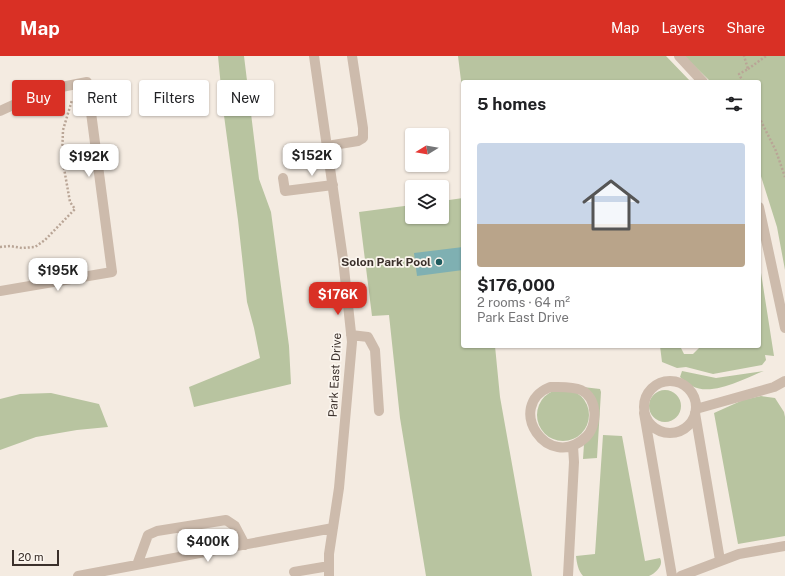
<!DOCTYPE html>
<html lang="en">
<head>
<meta charset="utf-8">
<style>
  :root { --surface:#fff; --page:#f6f6f6; --text:#202124; --muted:#757577; --line:#e0e0e0; --accent:#d93025 }
  body { margin:0; font-family:"Public Sans",sans-serif; background:var(--page); color:var(--text); height:100vh; display:flex; flex-direction:column; font-size:15px; white-space:nowrap }
  * { box-sizing:border-box; margin:0 }
  p { font-size:13px; color:var(--muted) }
  .icon { flex:none; width:22px; height:22px; fill:none; stroke:currentColor; stroke-width:2; stroke-linecap:round; stroke-linejoin:round }
  .map { position:relative; flex:1; overflow:hidden }
  .sheet { position:absolute; left:461px; top:24px; width:300px; height:268px; display:flex; flex-direction:column; background:var(--surface); border-radius:4px; box-shadow:0 1px 3px #0004 }
  .sheet>* { flex:none }
  .top-card { position:absolute; left:12px; top:24px; width:380px; height:36px; display:flex; gap:8px }
  .needle { width:26px; rotate:259deg }
  .fabs { position:absolute; left:405px; top:72px; display:grid; gap:8px }
  .fabs a { display:grid; place-items:center; width:44px; height:44px; border-radius:4px; background:var(--surface); box-shadow:0 1px 3px #0004; font-size:20px }
  .scale { position:absolute; left:12px; bottom:10px; width:47px; box-sizing:border-box; padding-left:4px; border:2px solid #3b302b; border-top:0; font-size:11px; line-height:14px; white-space:nowrap; color:#3b302b; -webkit-text-stroke:3px #fbf5ee; paint-order:stroke }
  .price { position:absolute; translate:-50% -34px; padding:0 9px; border-radius:8px; background:#fff; color:#222; font-size:13px; line-height:26px; filter:drop-shadow(0 1px 2px #0008) }
  .price::after { content:''; position:absolute; left:50%; top:24px; width:12px; height:9px; margin-left:-6px; background:inherit; clip-path:polygon(0 0,100% 0,50% 100%) }
  .price.current { background:var(--accent); color:#fff }
  ul { padding:0; list-style:none }
  li { display:grid; align-content:center; gap:8px; height:212px; padding:0 16px }
  li+li { border-top:1px solid var(--line) }
  li span { display:grid; place-items:center; height:124px; border-radius:4px; color:#555 }
  li>.icon { margin-inline-start:auto }
  span .icon { width:72px; height:72px; fill:#fffc; stroke-width:1 }
  li b { font-size:17px }
  h2 { display:flex; justify-content:space-between; align-items:center; height:48px; padding:0 16px; font-size:17px }
  .chip { padding:0 14px; border-radius:4px; background:var(--surface); box-shadow:0 1px 3px #0004; font-size:14px; line-height:36px }
  .chip.current { background:var(--accent); color:#fff }
  header { display:flex; align-items:center; gap:24px; box-sizing:border-box; height:56px; padding:0 20px; background:var(--accent); color:#fff }
  header strong { font-size:19px }
  nav { display:flex; gap:22px; margin-inline-start:auto; font-size:14px }
  .map>svg:first-child { display:block }
  .green { fill:#b8c4a0 }
  .water { fill:#7fb0b2 }
  .lines { fill:none; stroke-linecap:round; stroke-linejoin:round }
  .path { stroke:#b9a596; stroke-width:2.5; stroke-dasharray:2 2; stroke-linecap:butt }
  .minor { stroke:#cdbbac; stroke-width:10 }
  .poi-dot { fill:#1f5a5e; stroke:#fbf5ee; stroke-width:1.5 }
  .labels { text-anchor:middle; dominant-baseline:central; stroke-width:3.5; stroke-linejoin:round; paint-order:stroke }
  .poi-label { font-size:12px; font-weight:bold; fill:#3b302b; stroke:#fbf5ee; text-anchor:end }
  .street-label { font-size:12px; fill:#3b302b; stroke:#fbf5ee }
</style>
</head>
<body>
<header>
<strong>Map</strong>
<nav><a>Map</a><a>Layers</a><a>Share</a></nav>
</header>
<div class="map">
<svg width="785" height="520" viewBox="0 0 785 520">
  <rect width="100%" height="100%" fill="#f4ebe1"/>
  <path class="green" d="M218,0H244L259,123L271,156L289,290L291,328L194,351L189,331L260,302L254,272L247,246L238,164L223,52Z
    M458,0H666L691,26H463V41Z
    M684,0H785V214L777,171L759,114V26H711Z
    M463,142V290H495L500,341L532,520H426L400,362L389,259L372,260L359,156L412,149V161H442V145Z
    M759,204L774,300L765,299L766,304L762,309L713,318L686,311L677,312L662,306L660,290H680L684,298H693L701,290H759Z
    M682,315L716,322L764,315C745,322 712,341 692,330C688,328 684,324 680,321Z
    M583,331L600,333L601,336L597,402L583,403L584,388L597,366Z
    M537 359a26 26 0 1 1 52 0a26 26 0 1 1-52 0Z
    M649 350a16 16 0 1 1 32 0a16 16 0 1 1-32 0Z
    M51,337L99,348L108,371L77,374L36,381L0,394V343L20,338Z
    M761,340L775,342L784,356L785,361V480L738,488L714,357L743,344Z
    M603,379L622,380L645,505L660,502C664,509 656,517 649,520H583C578,514 577,508 576,500L595,498Z"/>
  <path class="water" d="M463,191V214L417,220L414,197Z"/>
  <g class="lines">
    <path class="path" d="M748,13L766,0
      M743,26L739,18L748,13L744,0
      M759,61L776,95L785,121
      M0,191L10,190L22,192L35,191L45,184L75,153L70,146L62,101L63,74L72,44"/>
    <path class="minor" d="M314,0L343,203L352,286L339,432L329,498V520
      M679,0L703,26
      M0,55L46,34L87,26L112,216L0,235
      M327,90L358,85L363,82V72L352,0
      M283,122L285,135L333,129
      M759,151L785,272
      M351,279L368,281L375,294L379,355
      M644 351a26 26 0 1 1 52 0a26 26 0 1 1-52 0Z
      M550,331C560,331 572,330 581,334C598,342 598,369 586,381C548,417 504,350 550,331Z
      M696,353L774,331L785,325
      M644,357L672,520
      M695,357L720,504
      M137,509L148,479L157,475L226,464L235,470L245,489
      M294,516L329,510
      M78,520L333,472
      M568,520L574,406L573,390
      M681,520L739,498L785,490"/>
  </g>
  <circle class="poi-dot" cx="439" cy="206" r="4"/>
  <g class="labels">
    <g class="poi-label">
      <text x="431" y="206">Solon Park Pool</text>
    </g>
    <g class="street-label">
      <text transform="translate(335 319) rotate(-87)">Park East Drive</text>
    </g>
  </g>
</svg>
<div class="fabs">
<a><svg class="needle" viewBox="-14 -14 28 28"><path d="M0-13l5 13h-10z" fill="#e53935"/><path d="M0 13l5-13h-10z" fill="#757577"/></svg></a>
<a><svg class="icon" aria-label="layers" viewBox="0 0 24 24"><path d="M12 4l9 5-9 5-9-5zM3 14l9 5 9-5"/></svg></a>
</div>
<div class="scale">20 m</div>
<b class="price" style="left:312px;top:121px">$152K</b>
<b class="price" style="left:89px;top:122px">$192K</b>
<b class="price" style="left:58px;top:236px">$195K</b>
<b class="price current" style="left:338px;top:260px">$176K</b>
<b class="price" style="left:208px;top:507px">$400K</b>
<div class="top-card">
<a class="chip current">Buy</a>
<a class="chip">Rent</a>
<a class="chip">Filters</a>
<a class="chip">New</a>
</div>
<section class="sheet">
<h2>5 homes<svg class="icon" aria-label="filters" viewBox="0 0 24 24"><path d="M4 7h16M4 17h16"/><circle cx="9" cy="7" r="2"/><circle cx="15" cy="17" r="2"/></svg></h2>
<ul>
<li><span style="background:linear-gradient(#c9d6e8 65%,#b9a48a 0)"><svg class="icon" aria-label="home" viewBox="0 0 24 24"><path d="M3 11l9-7 9 7M6 9v11h12V9"/></svg></span><div><b>$176,000</b><p>2 rooms · 64 m²</p><p>Park East Drive</p></div></li>
</ul>
</section>
</div>
</body>
</html>
